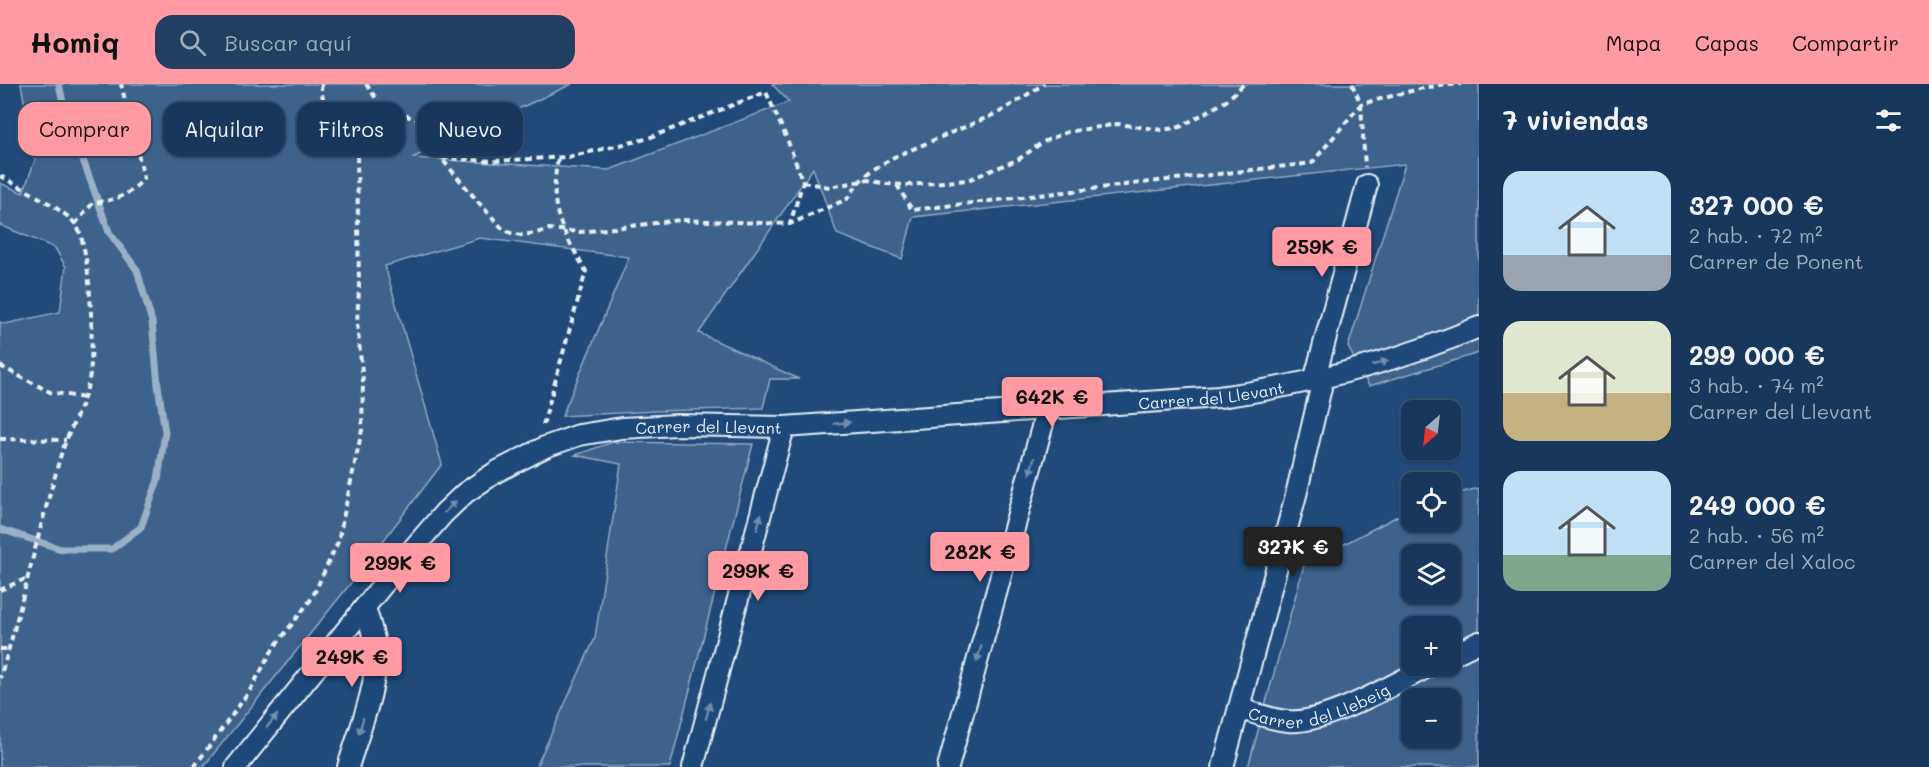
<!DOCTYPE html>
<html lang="es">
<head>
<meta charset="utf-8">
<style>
  :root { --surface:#17385c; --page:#203f62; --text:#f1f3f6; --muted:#9eacbb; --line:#365272; --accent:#ff9aa2 }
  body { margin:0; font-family:Mali,sans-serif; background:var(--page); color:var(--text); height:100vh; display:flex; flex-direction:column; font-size:22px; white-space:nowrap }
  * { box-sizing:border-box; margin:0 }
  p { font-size:20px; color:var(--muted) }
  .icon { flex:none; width:33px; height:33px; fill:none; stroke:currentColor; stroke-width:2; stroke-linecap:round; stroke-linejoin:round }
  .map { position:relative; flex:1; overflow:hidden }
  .drawer { display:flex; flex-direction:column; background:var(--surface); width:450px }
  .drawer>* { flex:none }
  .top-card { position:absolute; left:18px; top:18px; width:570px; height:54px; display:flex; gap:12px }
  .needle { width:39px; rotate:208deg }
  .tools { position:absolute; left:1401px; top:316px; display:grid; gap:12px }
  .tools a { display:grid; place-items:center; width:60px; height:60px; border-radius:12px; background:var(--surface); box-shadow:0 2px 4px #0004,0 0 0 2px var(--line); font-size:30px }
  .price { position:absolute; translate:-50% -51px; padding:0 14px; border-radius:6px; background:var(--accent); color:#111; font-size:20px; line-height:39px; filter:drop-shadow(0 2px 3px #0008) }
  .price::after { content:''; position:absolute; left:50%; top:36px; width:18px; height:14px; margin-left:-9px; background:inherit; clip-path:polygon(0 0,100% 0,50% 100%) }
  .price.on { background:#222; color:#fff }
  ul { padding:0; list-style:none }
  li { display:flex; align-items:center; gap:18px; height:150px; padding:0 24px }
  li span { display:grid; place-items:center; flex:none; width:168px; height:120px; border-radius:18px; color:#555 }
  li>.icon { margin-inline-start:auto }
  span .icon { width:72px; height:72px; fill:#fffc; stroke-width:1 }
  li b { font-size:26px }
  h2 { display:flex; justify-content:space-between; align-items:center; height:72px; padding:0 24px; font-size:26px }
  .pill { padding:0 21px; border-radius:18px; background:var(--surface); box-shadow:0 2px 4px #0004,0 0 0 2px var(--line); font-size:21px; line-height:54px }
  .pill.on { background:var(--accent); color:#111 }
  header { display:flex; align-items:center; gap:36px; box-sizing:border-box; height:84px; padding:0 30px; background:var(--accent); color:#111 }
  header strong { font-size:28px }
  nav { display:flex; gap:33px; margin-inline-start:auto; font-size:21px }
  .search { width:420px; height:54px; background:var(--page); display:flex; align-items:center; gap:15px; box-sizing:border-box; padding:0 21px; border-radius:18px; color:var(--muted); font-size:22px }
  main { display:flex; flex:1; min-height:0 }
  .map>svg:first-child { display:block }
  .green { fill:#3c628c; stroke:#92aac2; stroke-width:1.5; fill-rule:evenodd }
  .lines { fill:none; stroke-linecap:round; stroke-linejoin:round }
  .stream { stroke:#9ab0c7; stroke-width:7 }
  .street-casing { stroke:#e8f1f8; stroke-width:24 }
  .path { stroke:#e8f1f8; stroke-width:4; stroke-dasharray:6 4.5; stroke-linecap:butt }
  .street { stroke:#1f4a7a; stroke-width:20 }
  .oneway { fill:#6f8dac }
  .labels { text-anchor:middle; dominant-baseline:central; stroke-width:5; stroke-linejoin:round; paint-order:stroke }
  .street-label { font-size:16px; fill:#e8f1f8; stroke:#1f4a7a }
</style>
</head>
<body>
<header>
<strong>Homiq</strong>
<div class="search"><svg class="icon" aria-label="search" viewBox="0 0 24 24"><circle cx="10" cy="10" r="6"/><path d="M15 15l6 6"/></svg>Buscar aquí</div>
<nav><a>Mapa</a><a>Capas</a><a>Compartir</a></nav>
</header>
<main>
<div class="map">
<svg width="1479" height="683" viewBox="0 0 1479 683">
  <rect width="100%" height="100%" fill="#1f4a7a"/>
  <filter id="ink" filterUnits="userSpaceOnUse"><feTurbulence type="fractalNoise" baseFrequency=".0167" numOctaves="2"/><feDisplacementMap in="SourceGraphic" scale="12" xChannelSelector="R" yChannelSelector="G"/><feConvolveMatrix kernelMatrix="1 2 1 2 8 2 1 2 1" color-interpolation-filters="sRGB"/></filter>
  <g filter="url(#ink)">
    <path class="green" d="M21,0H572L412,74L609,86L789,18L772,0H1479V269L1369,302L1348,263L1405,80L913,133L902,175L837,150L813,84L699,249L799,295H770L763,324L656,327L562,332L629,173L480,154L385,182L442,380L347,504L203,683H0V238L5,240L60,228L66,183L55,164L0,141V99L23,109L35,76Z
      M613,358L753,360L670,683H536L595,554L621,380L575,371Z
      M1479,404V683H1248L1304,481L1411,425L1412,438H1450L1451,411ZM1412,471H1450V510H1412ZM1412,543H1450V582H1412ZM1412,615H1450V654H1412Z"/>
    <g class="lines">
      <path class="stream" d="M0,445L61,465H112L141,443L158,396L165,348L158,301L152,238L137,186L109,148L64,23L59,0"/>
      <defs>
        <g id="street">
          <path d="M1314,297L1367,101"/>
          <path d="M1450,572L1479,558"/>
          <path id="s1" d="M1239,624C1254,629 1272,636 1288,637C1325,641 1395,599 1430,582"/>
          <path id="s2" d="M236,683L398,482L444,429L465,409L496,388L545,363L579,351L622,344L677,341L784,343L1219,313C1309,301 1395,278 1479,243"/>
          <path d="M348,683C359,646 380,599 375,560C373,548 368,535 365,523"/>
          <path d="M693,683L784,343"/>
          <path d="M948,683L1047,325"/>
          <path d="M1223,683L1296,411L1323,295"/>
        </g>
      </defs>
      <use href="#street" class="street-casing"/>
      <path class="path" d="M322,0L321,6L325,23L362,51
        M366,0L382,23L418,36L430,48L441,74L480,120L502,144L511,149L521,151L536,149L549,145L580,148L680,136L790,140L847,115L860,97L874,85L894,73L1000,28L1044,0
        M1352,0L1361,20L1365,83
        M442,74L493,77L568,73L646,55L766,8L787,55L803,98L790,140
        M0,92C18,102 66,126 76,141C91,164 94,261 90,289C87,314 75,334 66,357C61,369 58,380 55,392C35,459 21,527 0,594
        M803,98L829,103L868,96L887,100L909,101L968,96L1019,75L1043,58L1067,48L1118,40L1162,46L1180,43L1226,17L1244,0
        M897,101L912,126L1312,79L1361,20L1427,3L1461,0
        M75,140L93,119C116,116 129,112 144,94L121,0
        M0,282L50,308L85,314
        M543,341L586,187C561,144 548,126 558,74
        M0,355L66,356
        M0,506L27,494
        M0,565H9
        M194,683L249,608L273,565L312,514L338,458L362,346L363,297L357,239L359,204L357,69L362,51L382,23"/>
      <use href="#street" class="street"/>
    </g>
    <defs><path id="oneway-solid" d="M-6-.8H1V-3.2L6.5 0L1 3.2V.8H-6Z" transform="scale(1.5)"/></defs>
    <g class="oneway">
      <use href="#oneway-solid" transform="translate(1380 279) rotate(-16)"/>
      <use href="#oneway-solid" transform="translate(842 339) rotate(-4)"/>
      <use href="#oneway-solid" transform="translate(1032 382) rotate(105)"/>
      <use href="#oneway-solid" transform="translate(450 423) rotate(-44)"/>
      <use href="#oneway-solid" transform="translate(759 438) rotate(-75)"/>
      <use href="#oneway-solid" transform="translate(979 570) rotate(106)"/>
      <use href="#oneway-solid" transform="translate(708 627) rotate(-75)"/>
      <use href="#oneway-solid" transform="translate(272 637) rotate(-50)"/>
      <use href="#oneway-solid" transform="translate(361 642) rotate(106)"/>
    </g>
  </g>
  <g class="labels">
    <g class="street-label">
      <text stroke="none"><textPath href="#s2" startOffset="1120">Carrer del Llevant</textPath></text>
      <text stroke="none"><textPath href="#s2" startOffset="616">Carrer del Llevant</textPath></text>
      <text stroke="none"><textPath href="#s1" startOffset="84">Carrer del Llebeig</textPath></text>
    </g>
  </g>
</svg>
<div class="tools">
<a><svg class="needle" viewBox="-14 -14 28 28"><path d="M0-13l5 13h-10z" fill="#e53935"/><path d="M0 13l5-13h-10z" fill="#9eacbb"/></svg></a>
<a><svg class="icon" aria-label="locate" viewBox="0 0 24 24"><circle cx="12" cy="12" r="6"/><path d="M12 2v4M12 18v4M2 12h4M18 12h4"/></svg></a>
<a><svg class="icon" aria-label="layers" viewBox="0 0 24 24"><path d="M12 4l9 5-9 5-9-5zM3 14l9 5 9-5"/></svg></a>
<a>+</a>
<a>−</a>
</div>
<b class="price" style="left:1322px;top:194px">259K €</b>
<b class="price" style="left:1052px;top:344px">642K €</b>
<b class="price on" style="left:1293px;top:494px">327K €</b>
<b class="price" style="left:980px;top:499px">282K €</b>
<b class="price" style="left:400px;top:510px">299K €</b>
<b class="price" style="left:758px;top:518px">299K €</b>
<b class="price" style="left:352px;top:604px">249K €</b>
<div class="top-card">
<a class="pill on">Comprar</a>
<a class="pill">Alquilar</a>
<a class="pill">Filtros</a>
<a class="pill">Nuevo</a>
</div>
</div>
<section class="drawer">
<h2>7 viviendas<svg class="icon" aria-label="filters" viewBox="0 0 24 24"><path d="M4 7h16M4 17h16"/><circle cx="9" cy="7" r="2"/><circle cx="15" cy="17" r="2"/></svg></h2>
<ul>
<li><span style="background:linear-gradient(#bfe0f5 70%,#9aa5b1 0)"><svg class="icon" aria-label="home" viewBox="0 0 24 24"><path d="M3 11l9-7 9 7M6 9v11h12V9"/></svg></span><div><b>327 000 €</b><p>2 hab. · 72 m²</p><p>Carrer de Ponent</p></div></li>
<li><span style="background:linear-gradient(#dfe7d0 60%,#c2b280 0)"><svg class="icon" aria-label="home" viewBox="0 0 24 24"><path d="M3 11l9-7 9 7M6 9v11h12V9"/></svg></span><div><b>299 000 €</b><p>3 hab. · 74 m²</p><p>Carrer del Llevant</p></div></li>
<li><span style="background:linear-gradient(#bfe0f5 70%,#7fa58c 0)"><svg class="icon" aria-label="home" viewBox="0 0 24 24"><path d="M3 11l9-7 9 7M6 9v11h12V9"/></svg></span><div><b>249 000 €</b><p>2 hab. · 56 m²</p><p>Carrer del Xaloc</p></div></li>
</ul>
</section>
</main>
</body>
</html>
